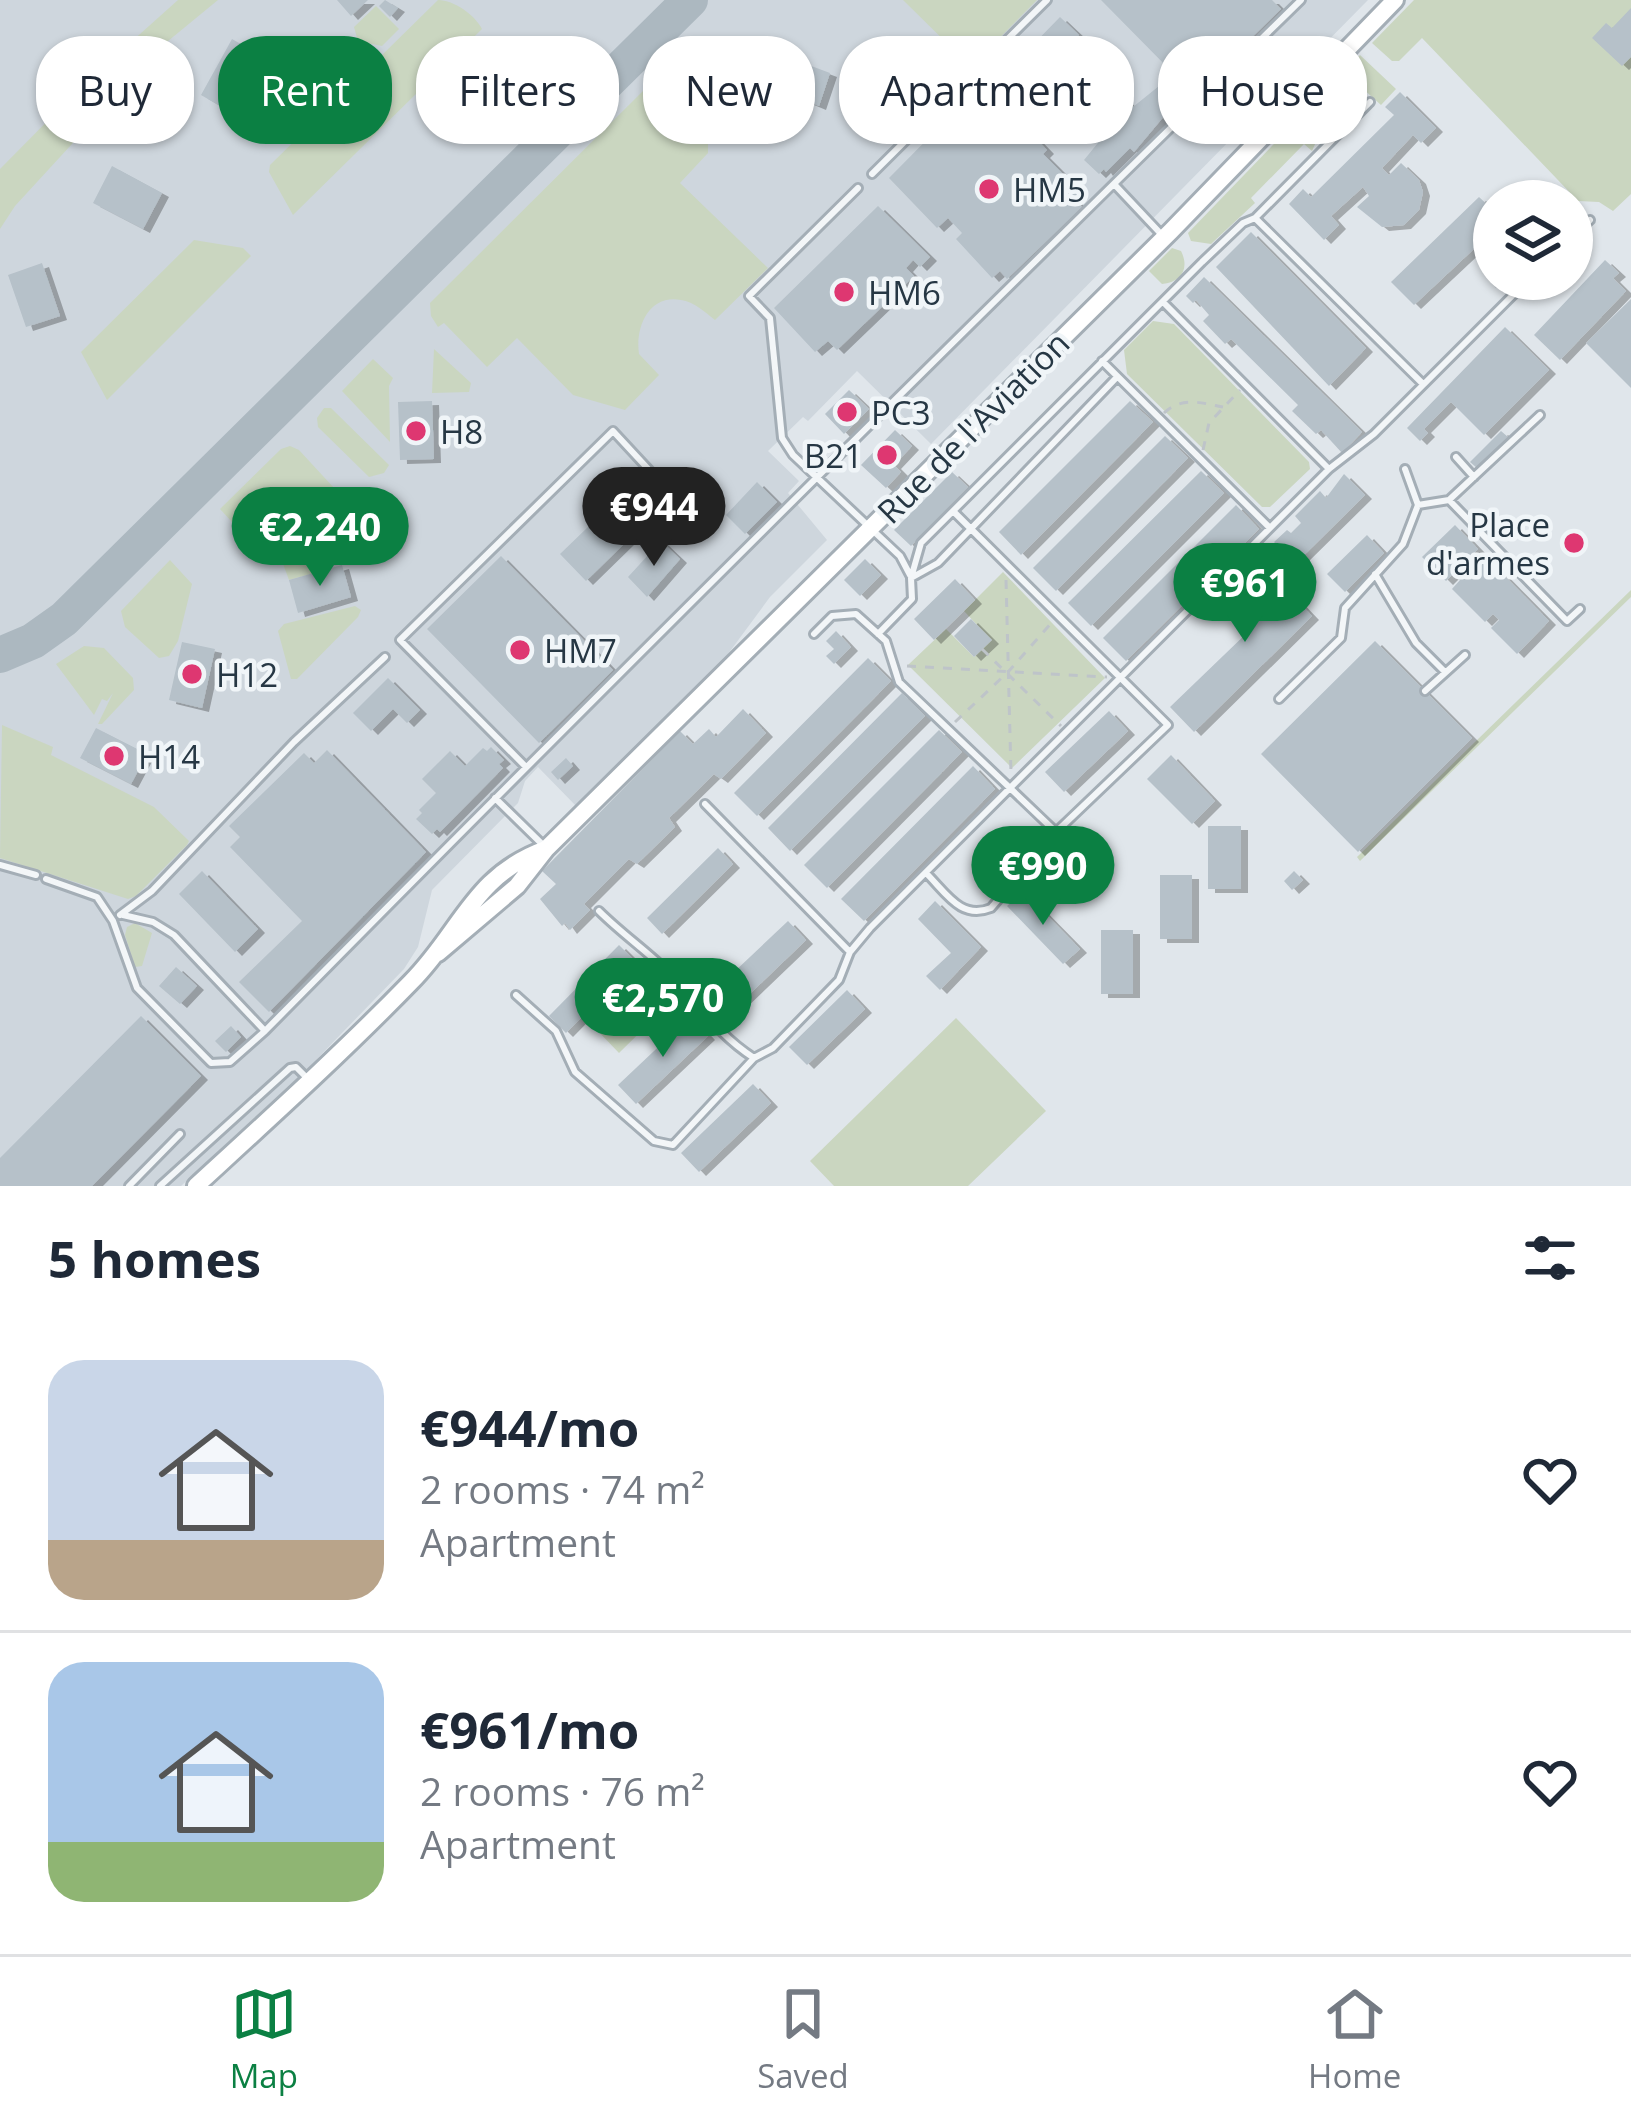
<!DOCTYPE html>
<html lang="en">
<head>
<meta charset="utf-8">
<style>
  :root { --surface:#fff; --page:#f2f2f3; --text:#1f2937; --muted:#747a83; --line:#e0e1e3; --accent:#0b8043 }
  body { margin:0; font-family:"Open Sans",sans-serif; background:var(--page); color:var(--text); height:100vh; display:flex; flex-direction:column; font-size:45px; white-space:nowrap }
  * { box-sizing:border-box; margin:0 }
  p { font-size:39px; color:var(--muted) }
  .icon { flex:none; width:66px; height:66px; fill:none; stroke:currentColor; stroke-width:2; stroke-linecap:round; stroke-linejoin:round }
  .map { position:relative; height:1186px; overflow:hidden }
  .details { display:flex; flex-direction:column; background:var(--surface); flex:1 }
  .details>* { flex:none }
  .banner { position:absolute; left:36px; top:36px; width:1560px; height:108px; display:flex; gap:24px }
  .controls { position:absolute; left:1473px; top:180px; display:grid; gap:24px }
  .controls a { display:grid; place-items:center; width:120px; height:120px; border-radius:50%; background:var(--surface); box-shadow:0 3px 9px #0004; font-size:60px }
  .price { position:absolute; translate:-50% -102px; padding:0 27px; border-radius:42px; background:var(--accent); color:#fff; font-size:39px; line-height:78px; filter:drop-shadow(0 3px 6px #0008) }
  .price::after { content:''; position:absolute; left:50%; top:72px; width:36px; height:27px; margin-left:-18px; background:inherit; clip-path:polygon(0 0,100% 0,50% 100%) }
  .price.on { background:#222; color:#fff }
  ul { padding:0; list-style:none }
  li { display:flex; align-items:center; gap:36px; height:300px; padding:0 48px }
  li+li { border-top:3px solid var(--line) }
  li span { display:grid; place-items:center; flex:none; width:336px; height:240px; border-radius:36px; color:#555 }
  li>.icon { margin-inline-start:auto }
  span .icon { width:144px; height:144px; fill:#fffc; stroke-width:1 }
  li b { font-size:51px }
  h2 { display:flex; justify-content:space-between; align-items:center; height:144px; padding:0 48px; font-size:51px }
  .pill { padding:0 42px; border-radius:48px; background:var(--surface); box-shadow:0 3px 9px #0004; font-size:42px; line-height:108px }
  .pill.on { background:var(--accent); color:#fff }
  .tab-bar { display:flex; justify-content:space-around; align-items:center; height:168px; border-top:3px solid var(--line); background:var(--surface); font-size:33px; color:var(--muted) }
  .tab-bar a { display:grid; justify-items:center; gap:6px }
  .tab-bar .on { color:var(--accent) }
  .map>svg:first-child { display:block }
  .built { fill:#ced6dd }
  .green { fill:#cad6c0 }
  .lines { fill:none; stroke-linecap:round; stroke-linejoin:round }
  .taxiway { stroke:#acb8c0; stroke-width:36 }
  .building { fill:#b6c1c9; filter:url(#shadow) }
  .lane-casing { stroke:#a4aeb6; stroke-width:12 }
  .secondary-casing { stroke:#a4aeb6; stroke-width:22 }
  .path { stroke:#bec4c9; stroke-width:3; stroke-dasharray:9 9; stroke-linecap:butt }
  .lane { stroke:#f3f6f8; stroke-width:6 }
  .secondary { stroke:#fff; stroke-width:16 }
  .poi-dot { fill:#de3771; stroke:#f0f5f8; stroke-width:4.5 }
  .labels { text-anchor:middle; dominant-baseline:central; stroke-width:9; stroke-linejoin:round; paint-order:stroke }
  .poi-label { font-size:33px; fill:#263744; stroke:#f0f5f8; text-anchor:start }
  .street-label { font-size:33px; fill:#263744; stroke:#f0f5f8 }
</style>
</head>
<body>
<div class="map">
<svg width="1631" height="1186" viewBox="0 0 1631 1186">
  <defs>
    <filter id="shadow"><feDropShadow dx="7" dy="4" stdDeviation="0" flood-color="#0004"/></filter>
  </defs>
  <rect width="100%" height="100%" fill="#e0e6eb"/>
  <path class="built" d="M0,0H1368L931,444L857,371L808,421L803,417L768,451L799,481L788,493L827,540L770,597L722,662L577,807L538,767L525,781L518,803L432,890L418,947L404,969L310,1066L181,1186H0Z"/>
  <path class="green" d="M178,0H218L162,46L15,206L0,229V169L83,85Z
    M438,0C454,0 475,15 482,29L293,215L269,172L270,165Z
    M903,0H1037L971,67Z
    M1414,0H1631V194L1613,211L1599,202L1578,201L1422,38L1399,61H1392L1372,43Z
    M376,6L399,29L382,46L358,41L354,27Z
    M1360,55L1396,89L1381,105L1361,87L1331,118H1322L1312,105Z
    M646,88H654L708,138V153L680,183L768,268L715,320C705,312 694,302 681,300C649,294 635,327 639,354L659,375L625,410L573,395L517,338L487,367L444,323L438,327L431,316L430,303Z
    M1298,119L1314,129L1316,142L1312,151L1304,144L1251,198L1255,203L1211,244L1191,241L1188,233Z
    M194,240L243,248L251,256L107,400L81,352Z
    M1172,248L1181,251C1190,269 1181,282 1162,284L1149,271Z
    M1153,321L1174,324L1309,462L1310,469L1270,507H1262L1127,374L1124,350Z
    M434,349L471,383L469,392L432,393Z
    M373,359L393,378L389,386L390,442L342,391Z
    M324,408H331L389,465L384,473L369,477L318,427L317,418Z
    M290,446L299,450L347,502L343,512L300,553L322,571L289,580L279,553L264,557L220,509L281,449Z
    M170,560L192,584L178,641L169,656L159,658L125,627L121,611Z
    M1003,572L1105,678L1012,768L908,665L946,629L974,657L991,640L964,611Z
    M1631,590V597L1360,861L1357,857Z
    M355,606L361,610L358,617L297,679H291L278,631L284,624Z
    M84,646L104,648L133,678L134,690L102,724H98L113,693L107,701L102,699L94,715L56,664Z
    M2,725L53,747L51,755L154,807L189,841L187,845L136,896L128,899L0,858Z
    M135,923L152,933L142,966L135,967L125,935L127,927Z
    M648,976L672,1001L619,1053L594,1027Z
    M956,1018L1046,1111L968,1186H834L810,1161Z"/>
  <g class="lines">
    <path class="taxiway" d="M0,655L33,641L64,619L690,0"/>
  </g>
  <path class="building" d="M337,0H368L351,16Z
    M385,0L398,8L390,17L379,6Z
    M1101,0H1272L1281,9L1205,83L1197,76L1191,82L1178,70L1172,72Z
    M1631,8V57L1622,66L1592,38L1606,23L1612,28Z
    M1060,17L1079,35L1050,71L1046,68L1036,78L1018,60Z
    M232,39L264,57L232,113L201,95Z
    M774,52L830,73L819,106L762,82Z
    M1159,86L1173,99L1167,106L1170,109L1134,152L1130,148L1106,172L1104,169L1099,174L1084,160L1106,133L1091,120L1118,93L1133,107Z
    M1400,92L1436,128L1421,143L1413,135L1382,168L1389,175L1401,163L1419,180L1423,192L1419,210L1404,225L1382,227L1357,207L1369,196L1363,187L1331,216L1339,225L1324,240L1289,204L1303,189L1311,197L1394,115L1385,107Z
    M972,94L982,104L993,94L1047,150L1043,154L1081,192L1073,198L1082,207L1007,279L1000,271L992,278L956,239L962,233L948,218L937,228L889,178Z
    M112,166L162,193L143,229L93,203Z
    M1479,197L1494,211V230L1414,305L1391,282Z
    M878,206L930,257L920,267L913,260L906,268L914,276L837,350L828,341L815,352L774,308Z
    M1251,232L1366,348L1329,386L1216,267Z
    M1605,260L1619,273L1613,278L1626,291L1560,360L1534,335Z
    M42,263L60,316L26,327L8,275Z
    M1494,263V279H1506L1496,288L1483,273Z
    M1204,277L1362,432L1342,453L1321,430L1316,434L1292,411L1298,405L1231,339L1225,344L1203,321L1209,315L1196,300L1193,303L1186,296Z
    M1631,299V388L1586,343Z
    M1505,327L1549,370L1484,435L1451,402L1424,429L1428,433L1420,441L1407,428Z
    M849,390L869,409L844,434L825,414Z
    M432,401L434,459L400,460L398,402Z
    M1130,401L1153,422L1021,555L999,532Z
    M895,430L912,446L894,465L901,472L886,488L861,465Z
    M1501,431L1508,437L1477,468L1470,462Z
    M1165,436L1188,458L1056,591L1033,568Z
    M1201,471L1224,493L1091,626L1068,603Z
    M952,472L968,487L911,546L894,530Z
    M643,474L668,501L586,581L560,554Z
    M1344,474L1365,495L1295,564L1274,542L1287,530L1291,533L1301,523L1295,516L1320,491L1326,498Z
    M757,482L777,502L745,534L726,515Z
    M1236,505L1259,529L1126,661L1103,638Z
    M1455,525L1478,549L1464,563L1472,571L1486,557L1549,621L1517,654L1491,628L1499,620L1493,614L1485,622L1452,589L1460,580L1453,574L1446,581L1422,557Z
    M1367,535L1384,553L1345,592L1327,574Z
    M661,541L680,559L647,597L628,577Z
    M501,556L613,670L539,743L427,629Z
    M865,559L881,575L860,596L844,580Z
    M342,565L351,597L298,613L289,580Z
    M1265,567L1312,616L1194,732L1170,707L1251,629H1244L1231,615L1238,608L1224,595Z
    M955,579L975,600L934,640L914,619Z
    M971,619L992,640L974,657L954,636Z
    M836,631L851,647L834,664L826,656L834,649L826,641Z
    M1375,641L1472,738L1358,852L1261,754Z
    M182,642L215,649L202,708L169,700Z
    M868,658L891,681L757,816L734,793Z
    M388,678L420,710L407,723L393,709L371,731L353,713Z
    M902,693L925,716L790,851L768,828Z
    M743,709L766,733L721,779L714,774L669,818L675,827L637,864L629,859L584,904L590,910L570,930L565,923L562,926L540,899L556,884L542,871L680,731L693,744L709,729L716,737Z
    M1109,711L1128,731L1064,792L1045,772Z
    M96,728L147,754L131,784L80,758Z
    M939,730L962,752L827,888L804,865Z
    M491,747L504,760L499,764L503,768L440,832L437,829L432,834L416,819L422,813L419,810L436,793L422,779L450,751L465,766L483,748L487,751Z
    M327,750L426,852L269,1012L239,982L302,921L230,847L240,837L229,826L304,753L314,763Z
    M1171,755L1215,801L1192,824L1147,779Z
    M566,758L573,766L558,780L551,772Z
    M973,766L995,789L864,921L841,899Z
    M1208,826H1241V889H1208Z
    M718,848L733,864L662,934L647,918Z
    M202,871L258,929L235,952L179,894Z
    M1294,871L1303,880L1292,890L1284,881Z
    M1160,875H1192V939H1160Z
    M1023,891L1080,949L1063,964L1007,906Z
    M935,901L981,947L940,990L926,976L951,953L918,919Z
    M788,921L806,940L735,1008L716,989Z
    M1101,930H1133V994H1101Z
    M619,945L636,962L566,1033L549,1016Z
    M176,967L197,986L180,1004L159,986Z
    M847,990L865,1009L807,1065L789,1047Z
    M141,1016L201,1076L92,1186H0V1158Z
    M690,1017L708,1036L636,1104L618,1085Z
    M231,1026L241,1037L226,1052L215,1041Z
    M753,1084L771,1103L699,1172L681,1153Z"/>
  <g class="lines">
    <defs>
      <path id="lane" d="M872,174L1047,0
        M1114,184L1161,234
        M858,188L749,296L770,318L782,438L793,455L900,556L910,575
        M1255,218L1423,384
        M1572,237L1590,220
        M1163,302L1329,469
        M1102,361L1270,528
        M1456,457L1474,477
        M1449,500L1567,621L1580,609
        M1418,505L1449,500L1540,415
        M1375,574L1416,643L1445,672
        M911,578L938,563L1117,377
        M814,634L832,616L856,614L886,641L899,682L1056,832L1168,725L953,511
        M878,634L912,599L911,578L921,543L1202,262L1243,223L1255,218L1370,102
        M1425,691L1465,655
        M1279,699L1341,638L1345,608L1403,544L1418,505L1405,469
        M526,767L400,640L613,431L676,499
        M495,798L544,846
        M705,804L850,952
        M0,865L36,875
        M926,873C947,894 961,920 991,908L1056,832
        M46,879L97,897L113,921L137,988L211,1063L230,1062L265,1031C607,684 953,341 1301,0
        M599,911C620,932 644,949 665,969C695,999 716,1034 754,1058
        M120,915L152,891L294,742L385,657
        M123,915L153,922L174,935L265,1031
        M516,995L556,1031L575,1072L654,1141L673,1145L754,1058L773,1048L839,980L850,952L870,928L1329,469L1374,434L1529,279
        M129,1186L180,1134
        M160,1186L290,1068L296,1067L309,1080"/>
      <path id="secondary" d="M546,849L1171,231L1395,0
        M196,1186C269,1119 342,1053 411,982C461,932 473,875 546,849L517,886L438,953"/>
    </defs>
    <use href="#lane" class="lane-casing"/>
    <use href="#secondary" class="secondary-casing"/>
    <path class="path" d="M1164,413C1182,396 1202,403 1223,407
      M1203,450L1209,423L1240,390
      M1006,580L1011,774
      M982,649L1061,726
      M907,666L1107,677
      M955,722L1008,672L1053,621"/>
    <use href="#lane" class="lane"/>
    <use href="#secondary" class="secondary"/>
  </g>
  <g class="poi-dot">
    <circle cx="989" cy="189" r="12"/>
    <circle cx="844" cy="292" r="12"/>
    <circle cx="847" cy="412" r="12"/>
    <circle cx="416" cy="431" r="12"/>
    <circle cx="887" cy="455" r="12"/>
    <circle cx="1574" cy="543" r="12"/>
    <circle cx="520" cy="650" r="12"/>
    <circle cx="192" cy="674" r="12"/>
    <circle cx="114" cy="756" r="12"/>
  </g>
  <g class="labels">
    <g class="poi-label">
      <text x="1013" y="189">HM5</text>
      <text x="868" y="292">HM6</text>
      <text x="871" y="412">PC3</text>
      <text x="440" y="431">H8</text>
      <text x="863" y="455" text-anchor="end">B21</text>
      <text x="1550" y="524" text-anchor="end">Place<tspan x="1550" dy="38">d'armes</tspan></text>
      <text x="544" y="650">HM7</text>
      <text x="216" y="674">H12</text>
      <text x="138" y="756">H14</text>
    </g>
    <g class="street-label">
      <text transform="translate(973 427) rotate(-45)">Rue de l'Aviation</text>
    </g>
  </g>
</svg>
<div class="controls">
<a><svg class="icon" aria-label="layers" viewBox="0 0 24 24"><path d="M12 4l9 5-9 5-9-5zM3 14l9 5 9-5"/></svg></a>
</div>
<b class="price on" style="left:654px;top:569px">€944</b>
<b class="price" style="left:320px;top:589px">€2,240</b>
<b class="price" style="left:1245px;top:645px">€961</b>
<b class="price" style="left:1043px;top:928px">€990</b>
<b class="price" style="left:663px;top:1060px">€2,570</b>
<div class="banner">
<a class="pill">Buy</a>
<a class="pill on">Rent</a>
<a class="pill">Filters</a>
<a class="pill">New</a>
<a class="pill">Apartment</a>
<a class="pill">House</a>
</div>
</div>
<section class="details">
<h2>5 homes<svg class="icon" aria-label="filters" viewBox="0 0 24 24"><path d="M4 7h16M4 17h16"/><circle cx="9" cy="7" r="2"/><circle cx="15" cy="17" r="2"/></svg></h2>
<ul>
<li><span style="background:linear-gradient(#c9d6e8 75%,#b9a48a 0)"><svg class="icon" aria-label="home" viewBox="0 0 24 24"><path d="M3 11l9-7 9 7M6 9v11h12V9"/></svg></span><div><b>€944/mo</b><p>2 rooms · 74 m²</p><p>Apartment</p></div><svg class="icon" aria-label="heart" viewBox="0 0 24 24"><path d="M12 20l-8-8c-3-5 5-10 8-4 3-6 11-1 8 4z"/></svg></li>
<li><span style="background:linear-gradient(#a9c7e8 75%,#8fb573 0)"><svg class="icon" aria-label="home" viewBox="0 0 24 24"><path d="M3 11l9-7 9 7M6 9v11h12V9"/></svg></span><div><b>€961/mo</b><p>2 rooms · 76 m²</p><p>Apartment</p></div><svg class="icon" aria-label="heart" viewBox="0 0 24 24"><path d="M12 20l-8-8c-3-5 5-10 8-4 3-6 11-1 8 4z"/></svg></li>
</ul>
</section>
<nav class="tab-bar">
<a class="on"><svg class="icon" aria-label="map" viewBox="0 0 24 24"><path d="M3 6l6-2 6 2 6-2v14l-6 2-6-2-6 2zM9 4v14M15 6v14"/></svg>Map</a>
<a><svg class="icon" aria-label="saved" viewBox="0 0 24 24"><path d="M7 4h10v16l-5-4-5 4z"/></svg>Saved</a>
<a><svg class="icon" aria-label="home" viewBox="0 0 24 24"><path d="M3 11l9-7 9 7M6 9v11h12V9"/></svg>Home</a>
</nav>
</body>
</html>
